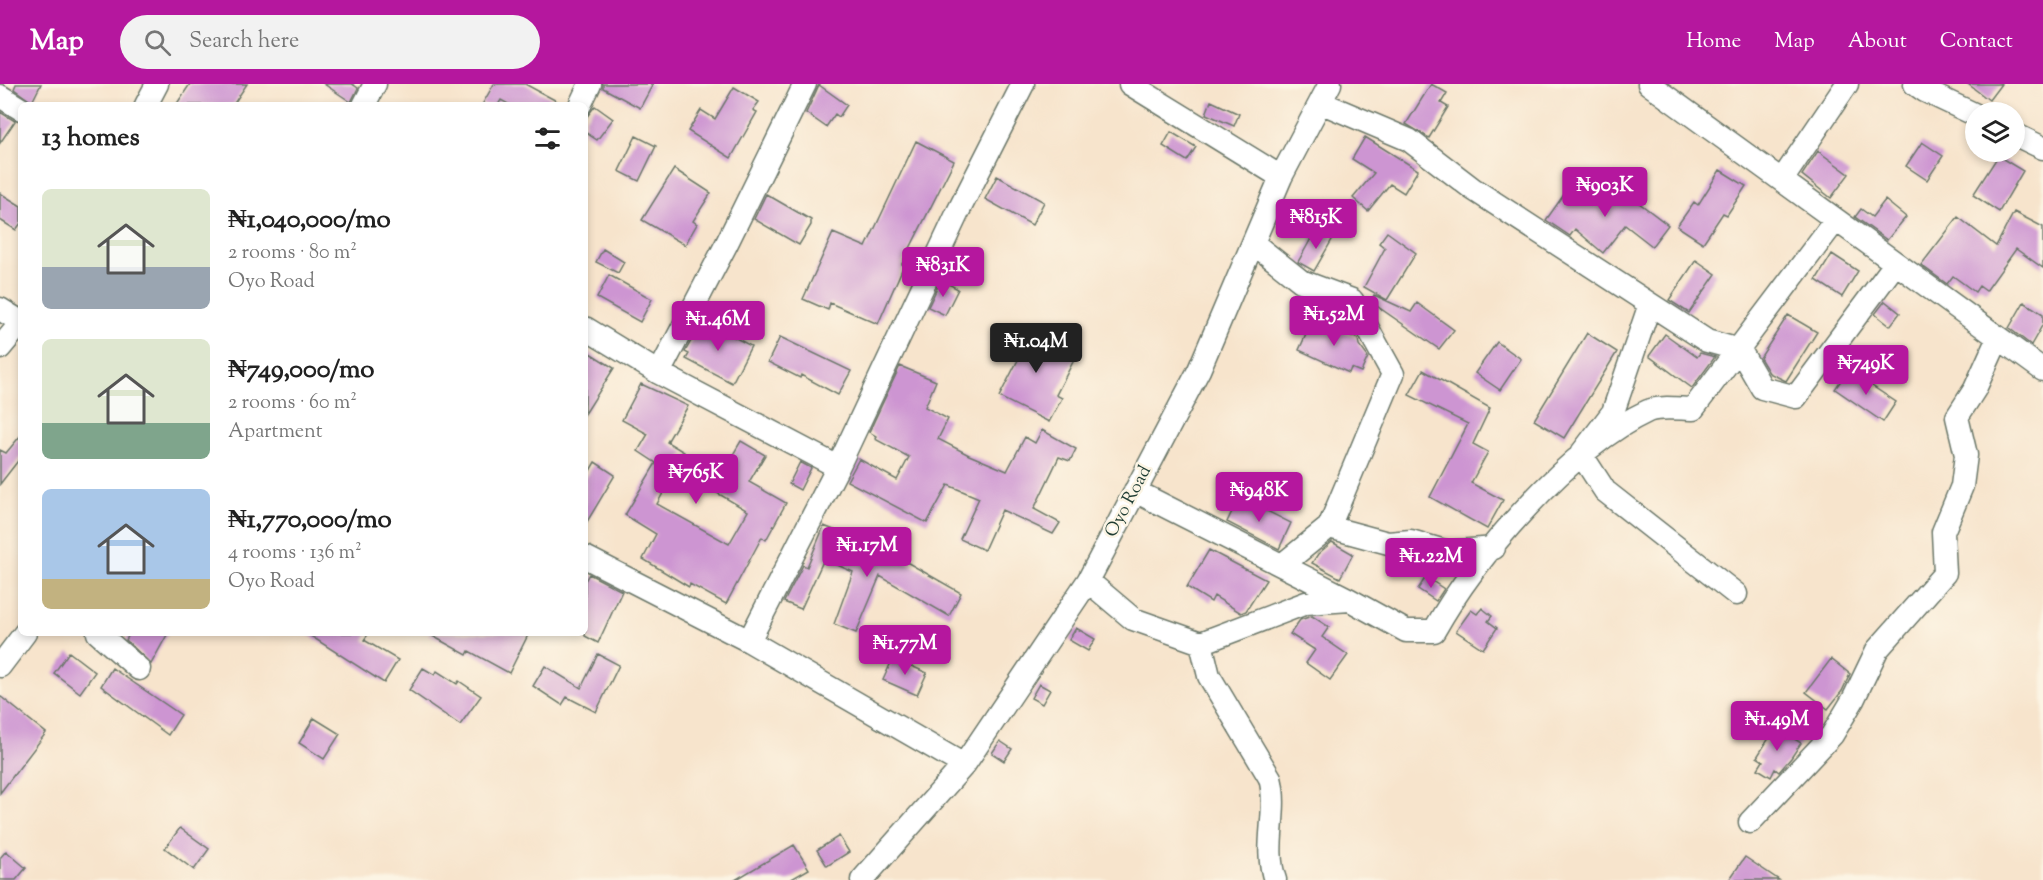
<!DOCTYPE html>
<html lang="en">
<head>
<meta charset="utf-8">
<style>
  :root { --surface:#fff; --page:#f2f2f2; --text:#222; --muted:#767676; --accent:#b5179e }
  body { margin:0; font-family:"Sorts Mill Goudy",serif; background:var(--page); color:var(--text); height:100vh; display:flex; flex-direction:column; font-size:22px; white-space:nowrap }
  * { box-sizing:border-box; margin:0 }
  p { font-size:20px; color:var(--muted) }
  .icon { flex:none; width:33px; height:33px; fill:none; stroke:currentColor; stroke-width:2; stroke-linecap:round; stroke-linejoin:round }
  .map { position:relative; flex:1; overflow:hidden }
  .side { position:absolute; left:18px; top:18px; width:570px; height:534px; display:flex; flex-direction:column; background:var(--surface); border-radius:9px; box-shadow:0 3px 9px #0003 }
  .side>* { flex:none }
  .tools { position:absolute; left:1965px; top:18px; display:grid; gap:12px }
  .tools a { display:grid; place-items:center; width:60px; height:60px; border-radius:50%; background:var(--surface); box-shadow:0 3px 9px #0003; font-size:30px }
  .price { position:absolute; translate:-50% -51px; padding:0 14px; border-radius:6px; background:var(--accent); color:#fff; font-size:20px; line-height:39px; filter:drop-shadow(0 2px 3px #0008) }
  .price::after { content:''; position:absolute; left:50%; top:36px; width:18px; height:14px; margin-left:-9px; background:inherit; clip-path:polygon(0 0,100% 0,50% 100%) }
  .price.current { background:#222; color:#fff }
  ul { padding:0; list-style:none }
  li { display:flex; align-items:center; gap:18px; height:150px; padding:0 24px }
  li span { display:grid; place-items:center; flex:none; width:168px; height:120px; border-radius:9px; color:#555 }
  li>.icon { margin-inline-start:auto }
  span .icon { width:72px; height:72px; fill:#fffc; stroke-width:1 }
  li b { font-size:26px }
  h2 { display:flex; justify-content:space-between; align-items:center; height:72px; padding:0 24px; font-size:26px }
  header { display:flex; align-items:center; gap:36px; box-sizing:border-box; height:84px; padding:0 30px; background:var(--accent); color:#fff }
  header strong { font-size:28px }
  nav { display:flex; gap:33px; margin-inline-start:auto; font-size:21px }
  .search { width:420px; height:54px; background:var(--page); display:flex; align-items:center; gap:15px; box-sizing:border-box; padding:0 21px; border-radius:33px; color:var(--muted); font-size:22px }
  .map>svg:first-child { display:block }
  .building { fill:#cd95d2 }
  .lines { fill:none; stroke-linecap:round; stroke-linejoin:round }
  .minor-casing { stroke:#6b7769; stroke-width:25 }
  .minor { stroke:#fff; stroke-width:22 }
  .labels { text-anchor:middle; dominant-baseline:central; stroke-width:5; stroke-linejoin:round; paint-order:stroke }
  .street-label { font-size:18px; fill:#1f3d34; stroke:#fcf5e5 }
</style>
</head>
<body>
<header>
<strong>Map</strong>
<div class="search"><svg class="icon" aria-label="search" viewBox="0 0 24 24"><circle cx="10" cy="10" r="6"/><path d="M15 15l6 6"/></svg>Search here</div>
<nav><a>Home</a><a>Map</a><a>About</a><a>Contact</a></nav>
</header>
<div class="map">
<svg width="2043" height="796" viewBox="0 0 2043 796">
  <rect width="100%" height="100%" fill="#fcf5e5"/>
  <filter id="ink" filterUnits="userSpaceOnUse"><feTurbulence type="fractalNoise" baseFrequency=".0167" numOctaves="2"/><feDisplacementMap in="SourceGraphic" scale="12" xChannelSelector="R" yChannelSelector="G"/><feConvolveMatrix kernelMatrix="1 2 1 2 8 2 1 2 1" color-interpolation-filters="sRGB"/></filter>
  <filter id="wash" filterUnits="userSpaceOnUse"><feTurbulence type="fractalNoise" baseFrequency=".008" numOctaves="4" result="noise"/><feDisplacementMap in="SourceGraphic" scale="24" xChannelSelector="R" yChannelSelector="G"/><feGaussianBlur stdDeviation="1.35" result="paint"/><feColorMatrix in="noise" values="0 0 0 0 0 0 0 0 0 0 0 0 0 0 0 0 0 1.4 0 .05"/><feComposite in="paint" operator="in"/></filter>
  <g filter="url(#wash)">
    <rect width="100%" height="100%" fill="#f7e4cc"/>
    <g id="blocks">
      <path class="building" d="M16,0H41L32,18L14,5Z
        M190,0H247L233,21H176Z
        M324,0H352L358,4L351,18Z
        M494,0H525L564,21H510L501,16L498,21H482Z
        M603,0H653L640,24L603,4Z
        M1431,0L1447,9L1441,19L1448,23L1429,54L1406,40Z
        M1968,0H2001L1989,16Z
        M819,1L847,21L839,33L835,30L826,43L806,29Z
        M734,3L759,18L753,26L757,28L731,74L688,47L701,26L715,35Z
        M1211,17L1239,30L1234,42L1206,30Z
        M595,22L613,35L597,56L585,48V35Z
        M0,28L15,37L0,59Z
        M1171,48L1196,63L1187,77L1163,62Z
        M636,52L656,62L639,97L619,87Z
        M1365,53L1418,86L1404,109L1390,100L1368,127L1353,114L1374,89L1352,75Z
        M916,57L954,77L902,180L904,181L878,240L830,219L828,226L803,215L833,149L866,163Z
        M1922,58L1943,72L1927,96L1906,82Z
        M1818,67L1849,90L1831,114L1802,91Z
        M1998,72L2023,87L1999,128L1973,111Z
        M674,85L711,109L693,137L697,140L685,161L642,136Z
        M1720,86L1746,102L1727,131L1723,129L1703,159L1677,142L1694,118L1698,121Z
        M997,92L1044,118L1032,141L985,115Z
        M1570,102L1598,122L1609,106L1614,109L1618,103L1668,141L1652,162L1625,141L1603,169L1575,145L1570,152L1546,136Z
        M0,109L21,122V139L16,146L0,136Z
        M766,110L811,136V141L799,161L754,135Z
        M1885,116L1906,133L1887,156L1855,133L1861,125L1872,133Z
        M2014,128L2043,143V184L2016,165L1986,207L1979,202L1975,208L1953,192L1947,200L1921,181L1958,133L1996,162Z
        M1317,144L1333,154L1314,187L1298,178Z
        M1387,148L1416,169L1387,216L1364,203L1385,164L1379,159Z
        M603,165L624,178L618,189L596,178Z
        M1832,170L1858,187L1842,213L1816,196Z
        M1696,176L1716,190L1689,229L1669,216Z
        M609,191L652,215L640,238L597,214Z
        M941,196L958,205L945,231L928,223Z
        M1374,211L1411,228L1417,219L1454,246L1439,265L1371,218Z
        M1885,217L1900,229L1890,242L1875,230Z
        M2024,218L2043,230V240L2031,261L2009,244Z
        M1788,231L1817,248L1786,297L1769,289L1760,274Z
        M1314,233L1358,255L1359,261L1368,273L1361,288L1351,284L1349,289L1299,266Z
        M706,238L751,262L732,299L686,275L689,270L685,268L695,250L699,252Z
        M1018,242L1076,272L1056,311L1062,314L1049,338L999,313L1019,274L1005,267Z
        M1587,249L1617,268L1564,354L1534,336Z
        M1665,250L1697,273L1700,269L1715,273L1692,304L1649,272Z
        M780,253L851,287L838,311L801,291L800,294L768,278Z
        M1497,258L1521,275L1500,306L1475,289Z
        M585,266L614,284L585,330Z
        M900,282L936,297L925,323L948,335L938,355L969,371L1007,387L1025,353L1035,359L1042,346L1076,365L1070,377L1059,373L1034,425L1060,439L1053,450L1002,426L984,466L960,455L979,414L948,401L927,439L847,397L859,375L897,396L909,373L875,355L876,352L869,348Z
        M1423,286L1490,324L1473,360L1488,368L1471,399L1503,416L1487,445L1430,413L1468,340L1409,311Z
        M1848,286L1896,318L1883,338L1835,305Z
        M641,300L688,322L667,358L684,368L664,400L667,402L657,420L729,460L748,427L712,406L741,357L765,371L749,398L786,419L766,456L762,453L726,520L690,500L689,503L643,475L656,450L625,431L656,379L638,367L648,350L622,336Z
        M21,351V373L0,400V366L6,369Z
        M595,378L615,391L585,441V395Z
        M800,378L811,384L800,406L789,400Z
        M1239,413L1291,439L1279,465L1227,438Z
        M824,442L889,468L961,509L949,532L880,492L856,549L834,540L853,488L824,475L801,525L784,518L803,481L807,483Z
        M1332,458L1353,470L1340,494L1312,479L1318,470Z
        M1209,466L1266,496L1246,527L1241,529L1214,512L1211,518L1187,503Z
        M589,490L622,507L598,559L585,552V497Z
        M1426,493L1444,505L1436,517L1418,505Z
        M1482,524L1492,532L1488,537L1497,544L1483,565L1456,547L1471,526L1477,530Z
        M1312,532L1329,543L1322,553L1348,571L1330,596L1306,579L1315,566L1290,550L1300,536Z
        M1076,544L1095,555L1088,567L1069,556Z
        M130,549H168L151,580L126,556Z
        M306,549H369L364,556L398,576L384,599Z
        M427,549H529L509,589L469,567L467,571Z
        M69,568L95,588L80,609L54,589Z
        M598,570L619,581L596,628L567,613L562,621L533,602L545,582L581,604Z
        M893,574L927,589L917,611L883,596Z
        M1831,575L1850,590L1842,607L1828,625L1806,608Z
        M112,584L181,631L168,651L101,602Z
        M423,584L435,591L437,587L457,600L459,597L481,612L460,641L409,606Z
        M1039,600L1050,606L1042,620L1031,614Z
        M0,612L46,649L0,709Z
        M314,634L340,650L324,675L299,659Z
        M1776,643L1801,659L1791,674L1779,688L1775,685L1771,693L1758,685L1763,677L1757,673Z
        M1000,657L1012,665L1004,677L992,669Z
        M180,744L209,765L194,786L165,764Z
        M839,752L849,768L827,782L817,766Z
        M794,761L809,785L790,796H735Z
        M6,767L26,784L16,796H0V774Z
        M1745,773L1779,796H1729Z"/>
    </g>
  </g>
  <g filter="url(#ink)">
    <use href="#blocks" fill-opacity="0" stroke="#6b7769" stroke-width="1.5"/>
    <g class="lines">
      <defs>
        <path id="minor" d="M1130,0L1281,93
          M1649,0L2043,286
          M1915,0L1925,7L1976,31
          M0,12L21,25
          M1322,19L1409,56L1473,105L1707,257L1740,266L1762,304L1796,313L1895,180
          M146,21L157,0
          M364,21L375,0
          M580,21L590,0
          M2014,50L2043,64
          M1784,93L1847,0
          M1253,159L1301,197L1352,216L1393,290L1329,443L1282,481
          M1650,220L1613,328L1581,370L1605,407L1736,510
          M0,225L21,238
          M585,244L659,289L838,383L749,557
          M0,264L21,239
          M659,289L726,161L805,0
          M838,383L958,128L1023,0
          M1135,407L1350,516
          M1329,443L1388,459L1411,457L1448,468L1494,464
          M585,473L749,557L964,681
          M1088,497L1133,535L1201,559L1209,592L1270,694C1279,728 1263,762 1275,796
          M98,549L139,585
          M1201,559L1306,519L1350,516L1406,547H1434C1476,472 1569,364 1648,327C1659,322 1680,325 1693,325L1835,137
          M0,582L25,549
          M1750,738L1832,651L1853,616L1877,566L1945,489L1943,448L1962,402L1966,371L1957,333L1975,305L1998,254
          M862,796L964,681L1088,497L1199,286L1281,93L1330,0"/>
      </defs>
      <use href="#minor" class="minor-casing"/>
      <use href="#minor" class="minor"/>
    </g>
  </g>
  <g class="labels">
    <g class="street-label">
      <text transform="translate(1129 418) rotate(-62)">Oyo Road</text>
    </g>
  </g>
</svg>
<div class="tools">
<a><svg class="icon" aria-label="layers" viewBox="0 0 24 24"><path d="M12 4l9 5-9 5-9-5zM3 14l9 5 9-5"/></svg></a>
</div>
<b class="price" style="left:1605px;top:134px">₦903K</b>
<b class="price" style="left:1316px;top:166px">₦815K</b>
<b class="price" style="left:943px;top:214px">₦831K</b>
<b class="price" style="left:1334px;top:263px">₦1.52M</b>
<b class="price" style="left:718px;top:268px">₦1.46M</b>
<b class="price current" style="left:1036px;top:290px">₦1.04M</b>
<b class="price" style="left:1866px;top:312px">₦749K</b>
<b class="price" style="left:696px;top:421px">₦765K</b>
<b class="price" style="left:1259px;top:439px">₦948K</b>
<b class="price" style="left:867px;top:494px">₦1.17M</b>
<b class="price" style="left:1431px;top:505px">₦1.22M</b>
<b class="price" style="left:905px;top:592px">₦1.77M</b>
<b class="price" style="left:1777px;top:668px">₦1.49M</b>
<section class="side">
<h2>13 homes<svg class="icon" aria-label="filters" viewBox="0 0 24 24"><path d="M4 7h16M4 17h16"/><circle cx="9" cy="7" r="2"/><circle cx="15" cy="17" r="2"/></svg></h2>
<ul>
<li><span style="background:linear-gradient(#dfe7d0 65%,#9aa5b1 0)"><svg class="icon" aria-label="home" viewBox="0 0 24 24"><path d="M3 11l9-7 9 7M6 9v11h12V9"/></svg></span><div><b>₦1,040,000/mo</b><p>2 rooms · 80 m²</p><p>Oyo Road</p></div></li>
<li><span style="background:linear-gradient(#dfe7d0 70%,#7fa58c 0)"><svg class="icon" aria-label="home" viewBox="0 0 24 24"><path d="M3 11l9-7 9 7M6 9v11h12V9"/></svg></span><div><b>₦749,000/mo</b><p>2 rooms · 60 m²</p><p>Apartment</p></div></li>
<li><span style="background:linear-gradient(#a9c7e8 75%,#c2b280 0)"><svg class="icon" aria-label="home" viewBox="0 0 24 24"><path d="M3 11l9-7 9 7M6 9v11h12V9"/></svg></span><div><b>₦1,770,000/mo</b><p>4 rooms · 136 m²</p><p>Oyo Road</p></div></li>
</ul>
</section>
</div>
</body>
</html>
